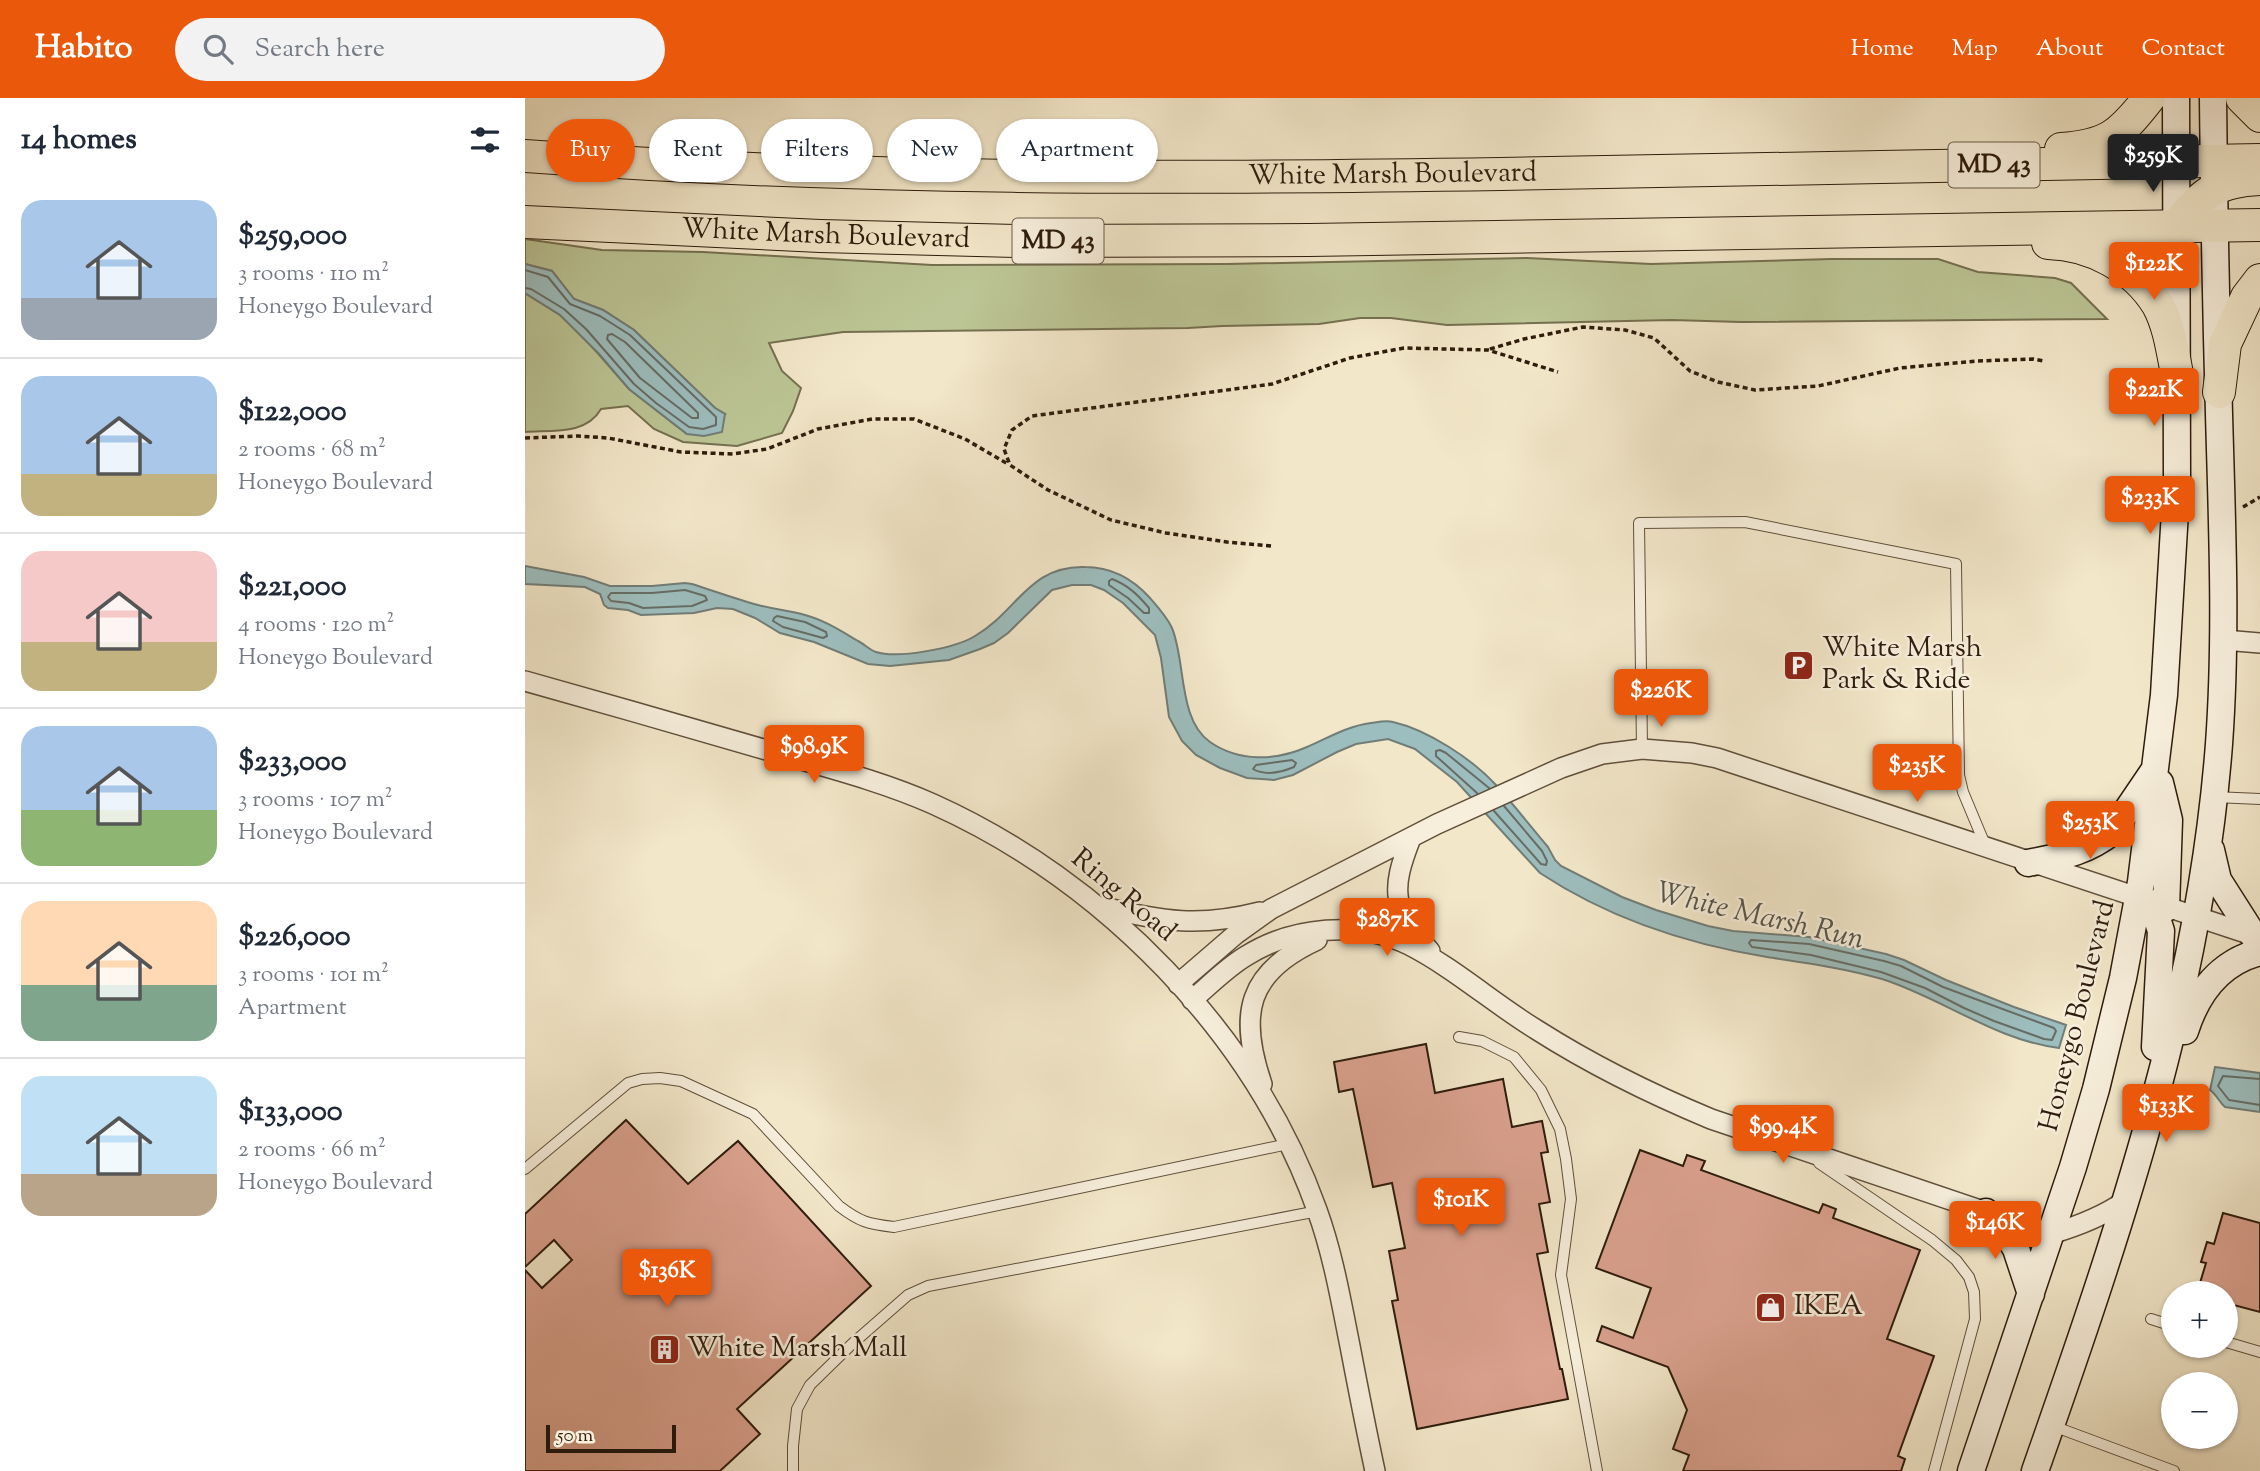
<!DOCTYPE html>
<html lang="en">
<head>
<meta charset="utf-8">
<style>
  :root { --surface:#fff; --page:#f2f2f3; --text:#1f2937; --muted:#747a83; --line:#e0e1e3; --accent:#ea580c }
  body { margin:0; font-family:"Sorts Mill Goudy",serif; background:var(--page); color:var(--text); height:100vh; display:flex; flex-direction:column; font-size:26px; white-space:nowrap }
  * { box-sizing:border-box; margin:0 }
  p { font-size:23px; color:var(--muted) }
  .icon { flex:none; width:38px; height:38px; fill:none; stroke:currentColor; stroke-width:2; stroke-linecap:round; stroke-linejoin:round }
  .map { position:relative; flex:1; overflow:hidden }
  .sheet { display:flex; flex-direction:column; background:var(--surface); width:525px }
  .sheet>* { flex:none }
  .banner { position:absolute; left:21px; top:21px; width:665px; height:63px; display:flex; gap:14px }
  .buttons { position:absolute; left:1636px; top:1183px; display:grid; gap:14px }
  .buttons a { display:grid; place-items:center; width:77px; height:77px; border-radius:50%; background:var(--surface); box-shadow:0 2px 5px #0004; font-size:35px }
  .scale { position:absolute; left:21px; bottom:18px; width:130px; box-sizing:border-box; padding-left:7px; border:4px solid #2e1c0c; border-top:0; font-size:19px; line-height:24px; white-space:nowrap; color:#2e1c0c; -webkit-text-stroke:5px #f7efdc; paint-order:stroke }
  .price { position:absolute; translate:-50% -60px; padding:0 16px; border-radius:7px; background:var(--accent); color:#fff; font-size:23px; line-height:46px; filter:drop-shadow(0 2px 4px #0008) }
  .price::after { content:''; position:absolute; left:50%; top:42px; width:21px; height:16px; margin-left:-10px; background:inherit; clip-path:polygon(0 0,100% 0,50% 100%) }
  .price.active { background:#222; color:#fff }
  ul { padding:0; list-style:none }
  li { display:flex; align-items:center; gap:21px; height:175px; padding:0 21px }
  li+li { border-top:2px solid var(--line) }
  li span { display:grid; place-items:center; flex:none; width:196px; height:140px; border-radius:21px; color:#555 }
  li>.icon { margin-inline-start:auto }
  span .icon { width:84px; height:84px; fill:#fffc; stroke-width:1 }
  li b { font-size:30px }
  h2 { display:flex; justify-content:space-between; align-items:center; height:84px; padding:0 21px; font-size:30px }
  .tag { padding:0 24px; border-radius:32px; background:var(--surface); box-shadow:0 2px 5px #0004; font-size:24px; line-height:63px }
  .tag.active { background:var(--accent); color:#fff }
  header { display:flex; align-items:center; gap:42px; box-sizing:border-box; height:98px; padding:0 35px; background:var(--accent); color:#fff }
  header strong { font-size:33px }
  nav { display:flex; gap:38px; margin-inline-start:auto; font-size:24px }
  .search { width:490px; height:63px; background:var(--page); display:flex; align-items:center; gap:18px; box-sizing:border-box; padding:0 24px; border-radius:38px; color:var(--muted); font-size:26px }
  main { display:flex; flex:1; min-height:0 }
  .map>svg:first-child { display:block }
  .green { fill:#bcc595; stroke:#757050; stroke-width:2 }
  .water { fill:#9dbebe; stroke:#717d77; stroke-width:2 }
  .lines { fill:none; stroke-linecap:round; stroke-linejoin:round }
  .shore { stroke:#666d65; stroke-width:2 }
  .building { fill:#daa18e; stroke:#2e1c0c; stroke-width:2 }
  .service-casing { stroke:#5f4f3b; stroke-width:12 }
  .minor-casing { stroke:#5f4f3b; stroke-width:22 }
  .secondary-casing { stroke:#2e1c0c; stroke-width:29 }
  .trunk-casing { stroke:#2e1c0c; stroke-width:34 }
  .path { stroke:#2e1c0c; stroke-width:3.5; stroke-dasharray:5 3.5; stroke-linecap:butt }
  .service { stroke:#f7efdc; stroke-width:10 }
  .minor { stroke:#f7efdc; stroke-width:19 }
  .secondary { stroke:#f7efdc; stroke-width:26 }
  .trunk { stroke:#f2e7c9; stroke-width:32 }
  .labels { text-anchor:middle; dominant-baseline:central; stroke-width:5; stroke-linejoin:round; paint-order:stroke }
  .shield { fill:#f7efdc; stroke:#6a5b4a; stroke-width:2 }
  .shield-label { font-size:26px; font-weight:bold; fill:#2e1c0c }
  .street-label { font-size:28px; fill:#2e1c0c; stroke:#f7efdc }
  .poi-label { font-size:28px; fill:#2e1c0c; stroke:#f7efdc; text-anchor:start }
  .water-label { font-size:30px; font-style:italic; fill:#55554a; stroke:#f7efdc }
</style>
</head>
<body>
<header>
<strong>Habito</strong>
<div class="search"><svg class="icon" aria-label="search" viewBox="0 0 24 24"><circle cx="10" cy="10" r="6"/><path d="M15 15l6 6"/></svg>Search here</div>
<nav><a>Home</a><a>Map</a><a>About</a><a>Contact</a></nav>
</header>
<main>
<section class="sheet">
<h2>14 homes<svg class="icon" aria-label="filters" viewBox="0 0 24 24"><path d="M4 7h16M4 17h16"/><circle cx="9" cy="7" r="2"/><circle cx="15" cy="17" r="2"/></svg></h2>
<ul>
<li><span style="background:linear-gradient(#a9c7e8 70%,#9aa5b1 0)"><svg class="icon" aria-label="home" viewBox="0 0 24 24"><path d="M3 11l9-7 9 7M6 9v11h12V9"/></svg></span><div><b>$259,000</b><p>3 rooms · 110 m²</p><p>Honeygo Boulevard</p></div></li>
<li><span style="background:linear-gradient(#a9c7e8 70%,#c2b280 0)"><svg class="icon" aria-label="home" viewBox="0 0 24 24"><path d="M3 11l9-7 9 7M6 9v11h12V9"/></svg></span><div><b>$122,000</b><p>2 rooms · 68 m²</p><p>Honeygo Boulevard</p></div></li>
<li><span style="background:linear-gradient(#f6c9c9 65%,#c2b280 0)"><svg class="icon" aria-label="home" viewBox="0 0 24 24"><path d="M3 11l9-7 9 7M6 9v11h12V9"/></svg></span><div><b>$221,000</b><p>4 rooms · 120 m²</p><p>Honeygo Boulevard</p></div></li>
<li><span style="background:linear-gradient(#a9c7e8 60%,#8fb573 0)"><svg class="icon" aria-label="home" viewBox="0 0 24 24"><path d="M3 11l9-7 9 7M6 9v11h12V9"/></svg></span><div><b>$233,000</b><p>3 rooms · 107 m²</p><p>Honeygo Boulevard</p></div></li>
<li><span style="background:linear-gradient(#ffd9b3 60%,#7fa58c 0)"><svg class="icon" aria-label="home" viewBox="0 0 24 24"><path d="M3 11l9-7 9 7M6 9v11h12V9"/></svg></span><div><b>$226,000</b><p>3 rooms · 101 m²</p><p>Apartment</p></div></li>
<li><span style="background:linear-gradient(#bfe0f5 70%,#b9a48a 0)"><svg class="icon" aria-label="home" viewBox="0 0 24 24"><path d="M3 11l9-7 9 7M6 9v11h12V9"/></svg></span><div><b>$133,000</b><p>2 rooms · 66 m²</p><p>Honeygo Boulevard</p></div></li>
</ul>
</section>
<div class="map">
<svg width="1735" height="1373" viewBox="0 0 1735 1373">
  <rect width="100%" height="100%" fill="#f2e7c9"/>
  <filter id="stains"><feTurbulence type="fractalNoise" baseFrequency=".00286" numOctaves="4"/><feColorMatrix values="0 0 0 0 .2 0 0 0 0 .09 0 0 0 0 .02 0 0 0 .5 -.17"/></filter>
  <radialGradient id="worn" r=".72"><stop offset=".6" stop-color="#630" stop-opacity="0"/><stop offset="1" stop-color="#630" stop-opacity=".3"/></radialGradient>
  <path class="green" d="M0,141L77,152L178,154L407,167L703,166L1002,160L1126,166L1306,161H1413L1453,174L1530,180L1546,185L1582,221L1216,224L1147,222L922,227L866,220H835L794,226L697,228L663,230L318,234L244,245L257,273L276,290L268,313L257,335L212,348L158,344L129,331L103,308L76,311C61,337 28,332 0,334V195L35,217L56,236L104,291L162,336L200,316L190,310L109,232L78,212L49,201L27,173L0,166Z"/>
  <path class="water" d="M0,166L27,173L49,201L78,212L109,232L190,310L200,316L197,334L179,338L162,336L104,291L75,257L35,217L0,195Z
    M0,468L59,479L85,488H127L160,485L167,486C189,493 211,501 233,507C249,511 265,513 280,517C299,522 316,533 333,543C339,546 345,552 351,554C373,561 431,550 450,538C492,514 504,467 560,469C586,469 608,481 625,500C633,509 642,519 647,530C661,564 653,622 685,644C714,664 750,663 782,649C803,640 822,628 846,625C853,624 861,622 868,624C903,632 947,661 971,687C989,707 1006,729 1023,749L1030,762L1036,768L1097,799L1131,812L1183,828L1208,833L1284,839L1361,856L1379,862L1421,882L1489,909L1541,927L1534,950C1470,942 1417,900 1357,881C1319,870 1281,865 1242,859C1162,846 1083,820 1015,775L932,684L890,651L863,641L831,646L812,654L768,677L749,682L722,680L695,670L671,657L657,643L644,619L636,560L630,537L598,505L579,492L566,487H547L527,492L483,535L469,545L455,551L424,562L365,568L343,566L289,544L255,535L230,520L208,511L192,510L169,515L116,517L103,512L83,510L79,507L75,496L60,489L0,486Z
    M1690,969L1735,975V1014L1700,1009C1694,1004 1692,997 1685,992Z"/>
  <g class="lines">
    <path class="shore" d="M0,172L23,179L45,206L75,218L105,237L191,319V327L178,331L164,329L131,305L109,286L61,231L39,211L6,191L0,190
      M87,236L100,244L173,315V320H167L115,280L82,241L83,237Z
      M587,481C603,487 613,497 624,510V515H619L603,500L584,487V483Z
      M160,492L180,498L182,502L167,508L118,510L104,505L86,503L83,499L86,495H127Z
      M252,518L280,524L301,534L302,538L298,540L258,529L248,523L249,520Z
      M767,662L771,665L769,669C757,674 740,678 728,671L731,667Z
      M952,695L911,658V653L915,652L921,655L964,690
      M969,713L1016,766L1021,767L1022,763L1017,753L979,708
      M1226,842L1284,846L1359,863L1376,868L1418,889L1529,930L1531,933L1527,942L1519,941L1469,923L1439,910L1400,890L1356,874L1286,857L1227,849L1224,845Z
      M1735,981L1698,978L1693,988L1704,1002L1735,1007"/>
  </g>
  <path class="building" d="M901,946L910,995L978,981L987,1029L1017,1023L1023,1054L1016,1055L1025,1104L1014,1106L1023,1154L1012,1156L1035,1271H1037L1043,1301L892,1331L867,1203L873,1202L864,1153L880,1150L867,1085L848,1089L828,991L814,994L809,964Z
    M101,1022L163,1086L213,1043L346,1188L212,1311L235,1336L195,1373H0V1172L17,1190L47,1162L29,1142L0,1169V1116Z
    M1115,1052L1158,1068L1162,1057L1180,1063L1176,1072L1294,1115L1298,1106L1311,1111L1308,1120L1395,1152L1362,1241L1409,1258L1373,1358L1380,1361L1376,1373H1158L1164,1357L1148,1351L1162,1312L1143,1269L1072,1243L1077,1228L1108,1240L1126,1190L1071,1170Z
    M1698,1115L1735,1125V1214L1701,1205V1195H1672L1681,1165L1676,1164L1682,1144L1689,1146Z"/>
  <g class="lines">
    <defs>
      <path id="service" d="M1117,651L1114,425L1220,424L1431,466L1434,677L1438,694L1461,749
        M1689,699L1735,701
        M934,939L957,943L989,959L1016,992L1035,1031L1041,1061L1046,1101L1036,1177L1072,1373
        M1294,1065L1407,1142L1431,1162L1444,1179L1449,1194L1450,1221L1409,1373
        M0,1071L103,985L117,981L135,980L156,983L228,1016L314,1108C335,1124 343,1126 369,1129L763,1046
        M1626,1221L1648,1228
        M1701,1244L1735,1254
        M1528,1328L1649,1373
        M268,1373V1348L272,1311L285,1287L327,1246L383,1197L403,1188L793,1113"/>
      <path id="minor" d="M1699,542L1735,545
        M0,583C82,606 163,629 245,653C300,669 356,683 408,706C579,783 729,935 792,1112C808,1156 816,1203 825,1248C833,1290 841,1331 850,1373
        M886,740C865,793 867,810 905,853
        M579,809C637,824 676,829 735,814
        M653,886L711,836L746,811L912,726L1036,670L1077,656L1117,651L1167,655L1192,660L1733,839
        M667,902C685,887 701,870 721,858C767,829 834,822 884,847C929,870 968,905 1012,932C1067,967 1126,996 1186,1021L1526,1136C1553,1128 1577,1119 1600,1103
        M737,986C713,916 722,874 792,842"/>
      <path id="secondary" d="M1635,685L1644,722L1641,810
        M1686,752L1693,782L1728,837
        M1503,765C1537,758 1560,755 1588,733L1628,674
        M1627,805L1636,833L1630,949
        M1660,933C1672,895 1695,864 1735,854
        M1461,1114L1481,1134L1491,1151L1506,1196
        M1446,1373L1548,1069L1571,991L1598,880L1616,784L1639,597L1652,380L1651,0
        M1510,1373C1593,1137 1675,897 1694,646C1702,536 1697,426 1694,316C1691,211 1689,105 1688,0"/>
      <g id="trunk">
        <path d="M1717,0L1735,18"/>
        <path d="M1536,51C1583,48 1596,36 1624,0"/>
        <path id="s1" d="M0,58C325,82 650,81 976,76C1229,72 1482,66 1735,62"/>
        <path id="s2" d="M0,124L295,138L491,143L784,142L1735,127"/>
        <path d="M1651,128C1678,95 1691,83 1735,81"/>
        <path d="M1523,145C1566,146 1610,169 1633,207C1645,229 1648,257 1653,281"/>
        <path d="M1694,294L1700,246L1722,199L1735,182"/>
      </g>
    </defs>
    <use href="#service" class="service-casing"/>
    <use href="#minor" class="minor-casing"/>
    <use href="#secondary" class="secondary-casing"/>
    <use href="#trunk" class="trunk-casing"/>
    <path class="path" d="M965,251L999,241L1058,229L1100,232L1129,240L1165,273L1193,284L1230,292L1293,288L1375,270L1452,263L1508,261L1519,263
      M0,340L53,338L83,340L156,354L208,356L242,351L293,331L347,321H389L440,341L483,366
      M1718,409L1735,399
      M746,448L702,444L641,435L586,422L523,392L485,367L479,351L487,332L507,318L747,286L825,260L879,250L963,252L1033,274"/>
    <use href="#service" class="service"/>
    <use href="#minor" class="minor"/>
    <use href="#secondary" class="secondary"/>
    <use href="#trunk" class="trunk"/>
  </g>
  <defs>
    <symbol id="parking-square" viewBox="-11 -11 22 22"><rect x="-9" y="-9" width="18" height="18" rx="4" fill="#8f2418" stroke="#f7efdc"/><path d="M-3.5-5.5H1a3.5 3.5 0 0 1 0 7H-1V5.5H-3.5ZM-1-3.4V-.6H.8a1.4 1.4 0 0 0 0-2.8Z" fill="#fff"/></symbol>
    <symbol id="shop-square" viewBox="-11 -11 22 22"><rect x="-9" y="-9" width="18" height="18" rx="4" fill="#8f2418" stroke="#f7efdc"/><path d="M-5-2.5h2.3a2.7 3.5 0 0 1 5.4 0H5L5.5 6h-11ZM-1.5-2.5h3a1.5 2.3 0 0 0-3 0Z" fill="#fff"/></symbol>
    <symbol id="building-square" viewBox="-11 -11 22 22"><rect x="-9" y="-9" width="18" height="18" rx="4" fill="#8f2418" stroke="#f7efdc"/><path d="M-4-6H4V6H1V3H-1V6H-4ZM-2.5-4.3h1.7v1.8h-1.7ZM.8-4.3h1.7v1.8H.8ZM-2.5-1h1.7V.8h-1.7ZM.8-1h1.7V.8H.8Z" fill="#fff"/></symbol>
  </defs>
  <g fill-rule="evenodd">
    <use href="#parking-square" x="1256" y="550" width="35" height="35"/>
    <use href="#shop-square" x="1228" y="1192" width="35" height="35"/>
    <use href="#building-square" x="122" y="1234" width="35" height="35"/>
  </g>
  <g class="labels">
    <g class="shield">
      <rect x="1423.5" y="44.5" width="91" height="45" rx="5"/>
      <rect x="487.5" y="120.5" width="91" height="45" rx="5"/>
    </g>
    <g class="shield-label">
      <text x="1469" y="67">MD 43</text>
      <text x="533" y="143">MD 43</text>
    </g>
    <g class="street-label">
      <text stroke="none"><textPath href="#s1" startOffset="868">White Marsh Boulevard</textPath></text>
      <text stroke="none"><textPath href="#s2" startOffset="301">White Marsh Boulevard</textPath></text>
      <text transform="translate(598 798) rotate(40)">Ring Road</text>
      <text transform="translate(1553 918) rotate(-76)">Honeygo Boulevard</text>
    </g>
    <g class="poi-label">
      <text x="1297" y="551">White Marsh<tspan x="1297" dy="32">Park &amp; Ride</tspan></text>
      <text x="1269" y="1209">IKEA</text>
      <text x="162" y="1251">White Marsh Mall</text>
    </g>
    <g class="water-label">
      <text transform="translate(1235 819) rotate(13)">White Marsh Run</text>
    </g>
  </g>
  <rect width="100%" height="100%" filter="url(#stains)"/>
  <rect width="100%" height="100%" fill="url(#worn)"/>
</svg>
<div class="buttons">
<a>+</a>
<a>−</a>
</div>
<div class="scale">50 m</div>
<b class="price active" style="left:1628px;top:96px">$259K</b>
<b class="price" style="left:1629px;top:204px">$122K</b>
<b class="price" style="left:1629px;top:330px">$221K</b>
<b class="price" style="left:1625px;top:438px">$233K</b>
<b class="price" style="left:1136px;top:631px">$226K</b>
<b class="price" style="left:289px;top:687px">$98.9K</b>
<b class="price" style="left:1392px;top:706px">$235K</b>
<b class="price" style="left:1565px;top:763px">$253K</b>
<b class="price" style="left:862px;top:860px">$287K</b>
<b class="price" style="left:1641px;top:1046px">$133K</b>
<b class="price" style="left:1258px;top:1067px">$99.4K</b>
<b class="price" style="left:936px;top:1140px">$101K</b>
<b class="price" style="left:1470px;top:1163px">$146K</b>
<b class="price" style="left:142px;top:1211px">$136K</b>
<div class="banner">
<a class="tag active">Buy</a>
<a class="tag">Rent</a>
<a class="tag">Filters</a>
<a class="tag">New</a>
<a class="tag">Apartment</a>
</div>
</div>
</main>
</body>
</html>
